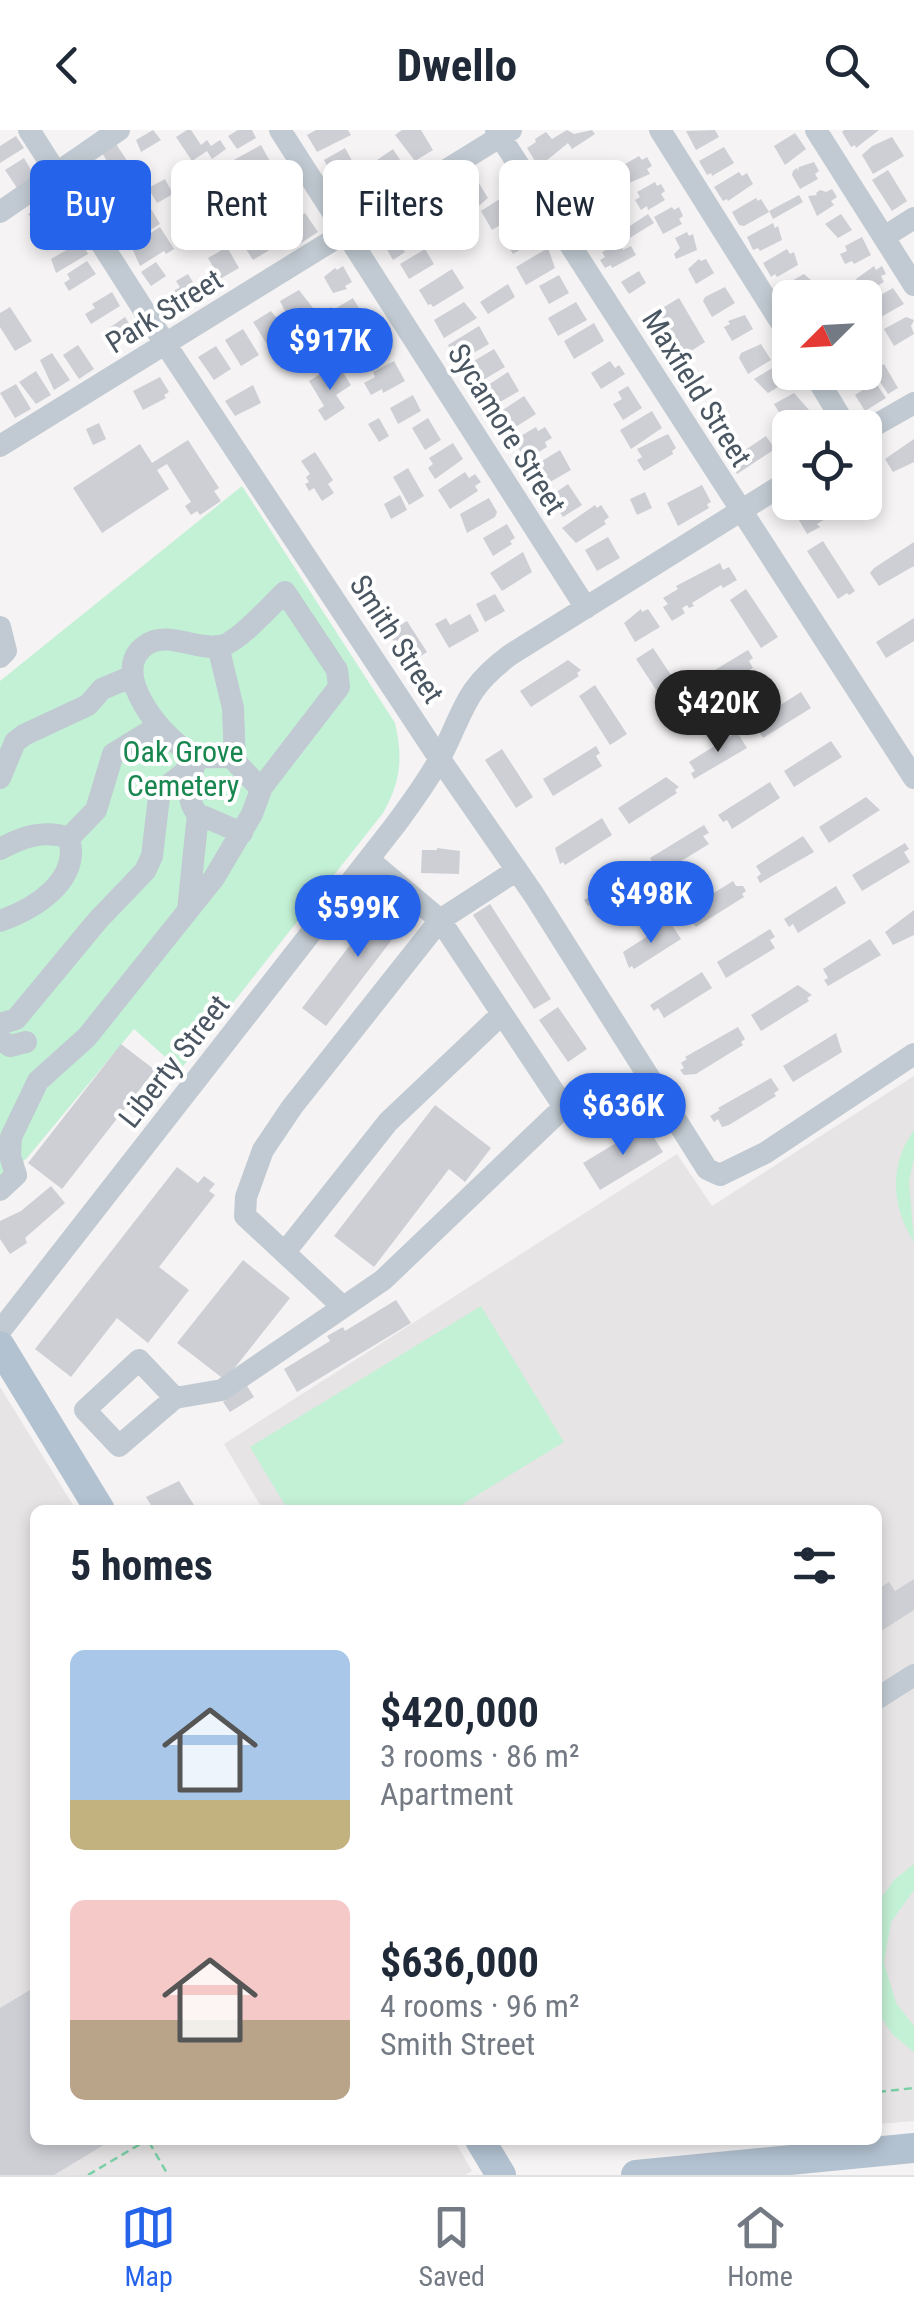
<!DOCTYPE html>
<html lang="en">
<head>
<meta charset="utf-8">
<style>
  :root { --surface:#fff; --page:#f6f6f7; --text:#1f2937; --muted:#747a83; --line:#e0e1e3; --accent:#2563eb }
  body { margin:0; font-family:"Roboto Condensed",sans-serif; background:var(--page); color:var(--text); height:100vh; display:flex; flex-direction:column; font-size:38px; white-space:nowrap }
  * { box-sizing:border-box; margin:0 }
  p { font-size:32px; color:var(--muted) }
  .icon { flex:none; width:55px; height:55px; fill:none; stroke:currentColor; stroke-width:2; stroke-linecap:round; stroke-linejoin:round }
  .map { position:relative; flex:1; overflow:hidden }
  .details { position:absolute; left:30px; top:1375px; width:852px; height:640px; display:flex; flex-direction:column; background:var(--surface); border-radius:15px; box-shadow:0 5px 15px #0003 }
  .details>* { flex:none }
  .top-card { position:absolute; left:30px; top:30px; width:855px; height:90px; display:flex; gap:20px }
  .needle { width:65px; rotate:246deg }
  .fabs { position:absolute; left:772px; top:150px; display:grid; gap:20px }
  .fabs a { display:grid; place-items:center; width:110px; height:110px; border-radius:15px; background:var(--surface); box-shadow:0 5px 15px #0003; font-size:50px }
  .price { position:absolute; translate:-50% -85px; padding:0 22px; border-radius:35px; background:var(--accent); color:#fff; font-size:32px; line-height:65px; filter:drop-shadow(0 2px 5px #0008) }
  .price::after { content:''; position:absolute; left:50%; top:60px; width:30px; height:22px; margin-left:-15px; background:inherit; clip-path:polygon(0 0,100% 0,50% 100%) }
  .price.current { background:#222; color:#fff }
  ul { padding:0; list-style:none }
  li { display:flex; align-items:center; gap:30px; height:250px; padding:0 40px }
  li span { display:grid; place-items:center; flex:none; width:280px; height:200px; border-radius:15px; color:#555 }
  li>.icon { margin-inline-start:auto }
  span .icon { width:120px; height:120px; fill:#fffc; stroke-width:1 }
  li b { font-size:42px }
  h2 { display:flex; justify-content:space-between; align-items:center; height:120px; padding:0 40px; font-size:42px }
  .chip { padding:0 35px; border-radius:15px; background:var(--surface); box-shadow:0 5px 15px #0003; font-size:35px; line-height:90px }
  .chip.current { background:var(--accent); color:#fff }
  header { display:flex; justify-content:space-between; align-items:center; height:130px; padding:0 40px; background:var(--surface); font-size:45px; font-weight:700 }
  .menu { display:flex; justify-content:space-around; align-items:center; height:140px; border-top:2px solid var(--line); background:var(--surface); font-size:28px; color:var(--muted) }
  .menu a { display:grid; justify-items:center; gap:5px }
  .menu .current { color:var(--accent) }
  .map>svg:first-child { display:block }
  .education { fill:#e6e4e5 }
  .green { fill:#c3f1d5 }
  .building { fill:#cdcfd5 }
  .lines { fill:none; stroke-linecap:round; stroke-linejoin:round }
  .path { stroke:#7ad0a6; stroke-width:2.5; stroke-dasharray:8 5; stroke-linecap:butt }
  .minor { stroke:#c1cad2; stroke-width:22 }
  .major { stroke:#b3c2d1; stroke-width:30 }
  .labels { text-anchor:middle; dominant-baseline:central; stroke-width:8; stroke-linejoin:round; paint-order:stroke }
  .street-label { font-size:30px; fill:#4a5661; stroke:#fff }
  .park-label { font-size:30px; fill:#17864f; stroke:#fff }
</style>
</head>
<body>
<header><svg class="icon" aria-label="back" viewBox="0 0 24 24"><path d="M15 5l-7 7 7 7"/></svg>Dwello<svg class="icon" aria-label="search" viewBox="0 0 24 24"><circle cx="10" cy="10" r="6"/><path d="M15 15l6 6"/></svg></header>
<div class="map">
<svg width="914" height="2045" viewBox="0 0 914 2045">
  <rect width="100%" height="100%" fill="#f5f3f3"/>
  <path class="education" d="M914,946V1991L878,1994V1380H263L224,1314L677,1024L712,1076Z
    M0,1257L76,1380H35V2010H454L472,2041L465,2045H0Z"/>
  <path class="green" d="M242,356L395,593C403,627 401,652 383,683L180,940L134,899L27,1028L0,1054V551Z
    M914,1000V1028L909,1051L914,1112C891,1076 889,1035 914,1000Z
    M481,1176L564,1312L453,1380H288L250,1317Z
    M914,1734V1760L891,1792L884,1833L896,1873L914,1896V1922L893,1905L878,1883V1772L895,1749Z"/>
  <path class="building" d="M153,0L161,10L141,22L136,10Z
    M187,0H191L201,15L207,10L211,16L220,10L226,19L212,29L207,21L192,31L176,7Z
    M238,0H252L256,8L237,19L228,6Z
    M316,0H348L351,5L317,22L307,5Z
    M402,0H421L433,20L415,31L395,5Z
    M567,0L574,4L592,0L595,4L572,19L568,13L546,31H535L527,18L536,12L535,9L546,2L552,9Z
    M715,0L719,7L696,20L686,1Z
    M844,0H879L856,18L855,15L851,17L842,2Z
    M795,3L806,19L785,35L774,16Z
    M16,6L24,18L0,33V16Z
    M892,7L904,26L873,44L862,25L872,16Z
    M116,14L128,32L114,42L102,23Z
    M261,15L271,33L240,53L232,38L236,36L232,31Z
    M724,17L734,33L712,46L711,43L707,45L699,31Z
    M345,18L355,36L334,48L324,30Z
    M393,19L406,39L389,49L377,30Z
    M639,26L642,30L647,27L652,36L647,39L650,44L622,56L613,41Z
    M24,28L35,47L17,58L5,40Z
    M567,31L577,47L554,61L547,43Z
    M814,32L819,41L815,44L818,49L800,59L792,45L793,41L797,38L798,41L799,37Z
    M274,37L285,52L264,66L254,50Z
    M373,38L384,58L353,77L344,56Z
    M888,40L907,71L892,81L872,50Z
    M739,42L742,46L747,43L753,54L728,71L727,69L723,71L714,57Z
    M118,46L126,57L101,80L91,66Z
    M165,49L173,64L157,73L148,58Z
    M477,50L488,68L474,80L470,79L459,60Z
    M655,52L657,56L661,54L665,61L661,64L665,70L648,80L647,76L641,80L635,70L640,67L637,62Z
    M288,59L299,76L276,90L266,73Z
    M832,59L837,67L831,71L834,75L817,86L808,66L817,65L816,63L820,60L826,62Z
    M591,60L602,77L577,92L566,75Z
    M512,61L523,78L521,82L492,100L481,81Z
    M799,65L803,72L773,89L769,81Z
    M756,68L758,71L761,69L769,82L744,96L739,95L732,82Z
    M53,69L60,80L59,84L38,100L28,84Z
    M148,74L160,94L129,113L117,94Z
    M672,77L674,80L679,77L683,86L679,89L682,94L663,104L654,87Z
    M439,78L447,94L425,104L417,88L424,85L423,82Z
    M305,83L318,102L295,117L283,98Z
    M614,83L618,90L608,95L613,103L594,114L592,111L587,113L581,103L586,100L584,97Z
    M648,84L654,93L623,112L618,104Z
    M841,84L852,100L838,108L825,94Z
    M68,88L75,99L47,115L40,104Z
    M253,90L271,119L253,130L235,102Z
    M520,90L534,111L513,124L500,103Z
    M773,93L775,98L778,96L782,110L760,121L758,118L753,120L747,107Z
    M160,97L174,119L166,124L164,121L140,136L131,116Z
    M398,99L408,117L403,119L405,122L393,130L381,109Z
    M687,102L689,106L693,104L697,120L676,129L674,124L680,118L675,108Z
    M862,107L871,125L854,134L852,131L845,134L840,124L847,121L845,116Z
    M619,113L623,120L631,116L636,125L612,138L611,135L605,138L600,130L605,127L602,122Z
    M75,115L78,120L84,116L88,124L56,143L51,129Z
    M227,117L239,138L220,149L208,128Z
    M548,118L555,138L526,155L516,137Z
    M425,119L434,134L409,149L400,134Z
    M787,119L790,124L794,122L798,135L777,147L775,144L771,147L763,133Z
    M699,129L701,131L706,129L714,143L696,154L688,139Z
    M87,131L96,144L69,161L64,153L70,149L67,144Z
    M156,132L166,146L151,156L141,142Z
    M343,136L352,152L345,156L347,159L333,163L324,147L335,138L337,140Z
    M874,136L876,140L882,136L886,144L881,146L884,152L870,160L865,152L860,155L856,149Z
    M452,139L464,158L433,177L431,174L428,175L419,160Z
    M639,141L646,153L629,164L621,152Z
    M188,144L197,159L187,165L192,173L171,186L161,169L180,157L176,151Z
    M804,144L813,152L810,153L814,160L802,168H790L787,172L779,158Z
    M559,145L569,163L549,174L539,156Z
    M508,154L515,167L488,184L480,172Z
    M725,157L735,173L712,187L703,171L705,167Z
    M893,158L904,174L879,188L870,171Z
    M299,160L313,178L290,192L280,171Z
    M112,162L120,176L91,194L85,184L95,178L92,174Z
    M353,168L364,187L335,204L322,182L331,177L333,180Z
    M679,168L705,212L685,225L662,187L658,189L654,183Z
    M464,172L477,188L444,208L434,190Z
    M576,172L587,190L558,206L548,188Z
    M10,177L32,211L15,221L0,197V183Z
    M271,181L286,200L283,202L290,214L273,224L253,192Z
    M745,185L753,199L732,211L724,197L730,194L728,191Z
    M125,187L133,200L118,211L109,198Z
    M906,187L914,190L911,196L914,204L894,216L884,199Z
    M594,193L604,211L574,229L564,211Z
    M479,196L489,214L458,232L448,215Z
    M243,199L259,225L241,236L225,210Z
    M377,200L389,219L359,237L347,218Z
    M761,214L771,230L748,244L739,228L741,223Z
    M78,215L94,239L79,249L63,225Z
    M216,216L231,239L214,250L198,227Z
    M494,219L505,237L473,256L462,238Z
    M52,223L70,250L54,260L40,230Z
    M394,231L405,251L383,263L382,259L371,265L364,253L375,247L373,242Z
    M610,231L615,238L619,235L625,244L601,259L591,243Z
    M884,234L898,258L888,264L873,241Z
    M774,237H779L788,251L768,263L754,249Z
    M36,241L51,265L36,274L19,252Z
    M342,241L351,255L336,265L345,278L325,291L318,280L324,276L309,251L322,243L328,251Z
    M508,242L519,261L488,279L479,261Z
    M160,247L169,262L164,265L166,268L143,280L133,261Z
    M875,252L886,268L865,281L855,265Z
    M16,254L31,279L15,288L0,263Z
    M253,255L261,273L235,286L225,271Z
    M628,256L642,278L623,290L613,274L622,269L618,262Z
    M794,263L809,280L785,292L774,274Z
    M413,265L421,281L398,294L390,278Z
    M524,266L536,284L503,305L492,287Z
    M652,281L662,298L631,319L620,300Z
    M379,288L389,306L379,312L368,294Z
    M428,288L441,310L425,320L412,298Z
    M99,293L106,309L93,315L86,299Z
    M536,297L538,301L545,297L552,308L545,312L547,317L525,330L514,310Z
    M668,304L676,318L672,321L673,324L644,341L637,330L642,327L637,319Z
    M766,306L775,319L737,344L729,331Z
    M914,309V332L893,342L885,329Z
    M188,310L219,358L214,361L221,371L200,385L197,381L191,385L185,376L191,372L167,334L157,340L169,359L102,403L73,358L140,314L152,333Z
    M453,313L463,329L435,349L428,338L433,334L429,328Z
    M560,320L571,340L543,356L541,352L535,356L529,346L535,342L532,337Z
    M315,322L333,350L328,354L334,363L322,371L314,358L309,361L305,354L309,352L306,347L310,344L301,331Z
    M408,338L424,366L409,375L393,347Z
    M465,342L469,348L475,344L481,352L475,356L478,361L450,379L438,360Z
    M568,354L582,375L563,387L549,367Z
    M702,355L711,372L707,374L709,378L678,396L667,373Z
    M645,362L652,378L637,385L630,369Z
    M400,365L407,380L391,389L384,374Z
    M489,368L497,382L495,387L467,403L460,384Z
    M808,372H853L817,394L820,397L807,404L796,385L810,376Z
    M595,375L597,378L601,375L609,387L604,391L606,394L576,413L562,398Z
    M507,394L515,408L510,411L512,414L493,426L483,408Z
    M608,407L620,428L597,441L585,420Z
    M823,411L855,461L849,465L847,463L838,469L807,421Z
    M914,412V436L879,456L870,443L874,438Z
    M523,422L532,442L502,461L490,443Z
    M720,433L723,440L729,437L737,450L723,458L721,455L692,473L694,476L689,478L687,475L682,478L685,483L672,491L663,477L668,474L663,468L678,459L676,456Z
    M746,459L778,507L761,518L730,470Z
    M495,464L505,481L485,492L476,474Z
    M641,479L642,482L648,479L660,497L635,512L624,493Z
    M470,484L479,501L449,518L435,494L446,488L450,495Z
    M914,488V511L886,528L876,512Z
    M407,491L427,522L409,534L388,503Z
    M653,518L685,566L668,578L636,529Z
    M748,520L753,528L749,531L753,538L705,568L695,552Z
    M568,530L581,540L577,543L579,546L531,577L520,561Z
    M595,555L627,604L610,615L579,566Z
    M801,562L811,578L763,608L753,592Z
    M737,602L747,618L694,649L691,643L695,641L689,632Z
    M831,611L842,627L794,657L784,641Z
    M596,616L600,623L596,626L602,636L553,666L543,649Z
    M502,619L533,667L516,678L485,630Z
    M666,647L679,657L675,660L677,663L629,694L618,678Z
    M770,652L780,668L732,699L727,690L723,692L718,685Z
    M866,667L880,680L829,713L819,697Z
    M602,688L612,705L565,735L563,732L560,734L555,718Z
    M704,695L709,703L703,706L709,714L660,744L650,728Z
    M803,706L814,722L760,753L757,747L761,744L756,736Z
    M905,713L909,719L904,722L910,732L862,761L852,745Z
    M437,718L460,721L459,744L421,743L422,720H437Z
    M636,737L646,752L598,782L592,773L588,776L584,770Z
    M733,751L736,756H743L746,761L742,764L744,767L696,797L685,781Z
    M836,756L846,773L798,803L793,794L789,797L784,789Z
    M389,764L413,782L326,896L302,878Z
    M490,774L551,869L534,879L473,785Z
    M914,780V805L893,815L885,802Z
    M670,792L681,809L634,839L632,836L629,838L623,822Z
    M770,799L775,807L770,810L775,818L726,848L717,832Z
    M870,809L881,825L828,856L824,850L828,848L823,839Z
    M702,842L712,858L664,888L658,878L654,881L650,875Z
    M798,855L812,865L807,868L809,871L761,901L751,885Z
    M558,877L587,919L568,932L539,890Z
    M738,897L745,909L741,912L743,915L696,944L684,945L680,940L684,938L681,933L687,929L685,927Z
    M836,903L842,922L793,952L783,936Z
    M121,914L155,940L62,1059L28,1033Z
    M771,948L779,960L774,963L776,966L729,995L722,997L718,989L714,992L710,986L720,980L718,978Z
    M435,975L491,1018L465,1052L449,1039L374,1137L334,1106Z
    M646,995L663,1022L600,1060L583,1033Z
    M177,1037L198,1053L204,1046L215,1054L209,1061L215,1065L159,1137L189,1160L148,1213L117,1188L71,1247L35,1219Z
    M51,1056L65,1073L25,1108L27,1113L10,1124L0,1109V1091L21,1081Z
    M243,1130L290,1168L225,1250L177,1213Z
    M396,1170L411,1193L297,1262L284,1239L330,1211L327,1206L343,1197L345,1201Z
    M247,1256L254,1267L230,1282L223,1272Z
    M179,1351L197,1380H154L146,1367Z
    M914,1449V1480L878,1503V1459L889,1452L895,1461Z
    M35,1857V2010H112L54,2045H0V1878Z"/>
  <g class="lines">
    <path class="path" d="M878,1962L914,1958
      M149,2012L168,2045
      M88,2045L147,2010"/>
    <path class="minor" d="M29,0L166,215L435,622L534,765L707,1039L720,1045L765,1023L914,924
      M280,0L586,478
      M496,0L914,648
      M660,0L790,207
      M816,0L914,155
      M0,82L119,0
      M884,107L914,88
      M813,242L847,298
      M865,301L914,273
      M0,316L511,0
      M0,497L6,521L0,527
      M218,516L233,578L235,631
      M0,648L15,612L24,605L88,575L102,559L133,546
      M198,684L242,703
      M69,708L96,680L113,624L157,597
      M0,719C22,707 44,699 69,708C81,751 34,779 0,791
      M188,780L198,684C184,670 191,649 195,632
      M0,894L16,889L98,790L145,741L152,726L159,667L165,658L185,642L193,624
      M0,910L10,916L26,912
      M0,1060L16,1045L10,1026L11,1007L38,951L87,907L214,748L252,684L262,657L339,557L337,540L285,462C270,476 239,512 221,516C196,521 168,500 146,515C106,542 165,612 194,625C206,630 220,625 232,628L261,659
      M285,1122L388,992L502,884
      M343,1177L245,1086L246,1067L263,1020L292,977L440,790L369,730
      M0,1201L396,694C412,672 428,651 440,628C465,580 463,560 510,525L790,350
      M175,1268L119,1316L85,1280L139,1230L175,1268L222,1260L383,1150L564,977L440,790L517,740
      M878,1568L914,1545"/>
    <path class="major" d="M0,1216L100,1380
      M480,2010L501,2045
      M636,2045L914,2018"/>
  </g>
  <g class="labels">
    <g class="street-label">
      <text transform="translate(164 181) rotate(-32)">Park Street</text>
      <text transform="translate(697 258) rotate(58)">Maxfield Street</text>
      <text transform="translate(507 299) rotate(58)">Sycamore Street</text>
      <text transform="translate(397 509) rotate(57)">Smith Street</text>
      <text transform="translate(174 931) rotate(-52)">Liberty Street</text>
    </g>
    <g class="park-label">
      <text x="183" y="621">Oak Grove<tspan x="183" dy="34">Cemetery</tspan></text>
    </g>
  </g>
</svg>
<div class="fabs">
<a><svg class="needle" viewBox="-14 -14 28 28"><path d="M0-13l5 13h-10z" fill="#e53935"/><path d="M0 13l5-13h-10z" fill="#747a83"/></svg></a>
<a><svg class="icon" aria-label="locate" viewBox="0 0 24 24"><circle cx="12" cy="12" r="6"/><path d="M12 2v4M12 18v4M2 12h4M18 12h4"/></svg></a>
</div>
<b class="price" style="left:330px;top:263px">$917K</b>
<b class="price current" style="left:718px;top:625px">$420K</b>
<b class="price" style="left:651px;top:816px">$498K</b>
<b class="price" style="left:358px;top:830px">$599K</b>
<b class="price" style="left:623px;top:1028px">$636K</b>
<div class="top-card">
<a class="chip current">Buy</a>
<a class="chip">Rent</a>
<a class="chip">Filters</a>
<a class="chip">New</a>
</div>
<section class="details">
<h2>5 homes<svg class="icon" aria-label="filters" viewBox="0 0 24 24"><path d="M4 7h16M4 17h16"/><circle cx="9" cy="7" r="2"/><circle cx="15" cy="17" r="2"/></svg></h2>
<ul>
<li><span style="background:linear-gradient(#a9c7e8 75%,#c2b280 0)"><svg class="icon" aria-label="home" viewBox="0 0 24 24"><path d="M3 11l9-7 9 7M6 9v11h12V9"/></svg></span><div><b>$420,000</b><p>3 rooms · 86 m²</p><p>Apartment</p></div></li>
<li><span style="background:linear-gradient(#f6c9c9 60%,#b9a48a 0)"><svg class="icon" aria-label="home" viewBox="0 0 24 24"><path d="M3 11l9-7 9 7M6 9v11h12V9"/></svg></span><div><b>$636,000</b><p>4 rooms · 96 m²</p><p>Smith Street</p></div></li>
</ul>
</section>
</div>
<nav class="menu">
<a class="current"><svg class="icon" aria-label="map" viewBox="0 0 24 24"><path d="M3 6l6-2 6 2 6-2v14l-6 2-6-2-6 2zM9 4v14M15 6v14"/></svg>Map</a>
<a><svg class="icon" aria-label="saved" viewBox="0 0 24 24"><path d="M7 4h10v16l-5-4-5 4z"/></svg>Saved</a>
<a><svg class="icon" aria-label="home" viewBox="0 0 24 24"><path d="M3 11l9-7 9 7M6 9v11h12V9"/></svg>Home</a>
</nav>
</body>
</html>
